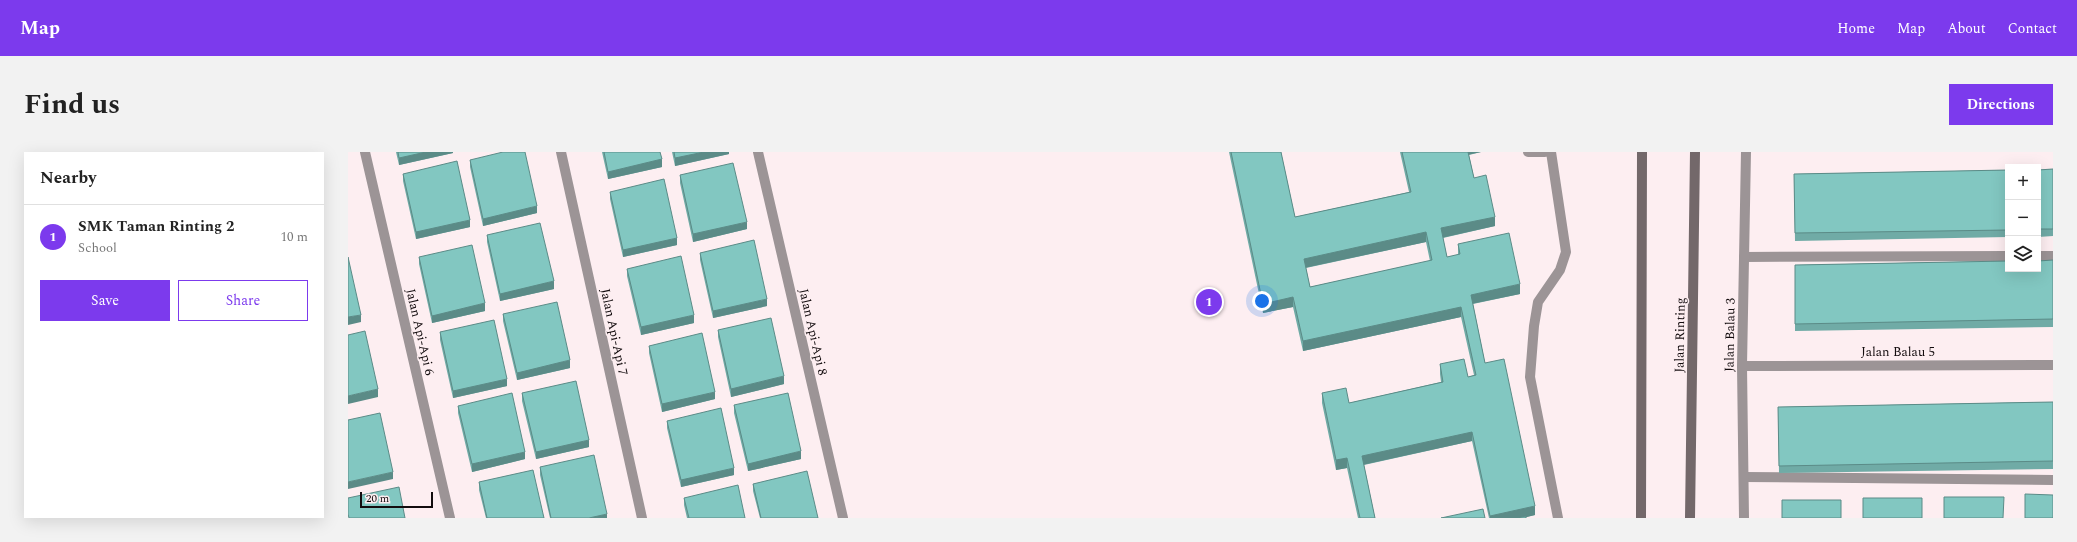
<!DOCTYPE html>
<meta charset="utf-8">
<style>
:root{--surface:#fff;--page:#f2f2f2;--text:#222;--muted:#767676;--line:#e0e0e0;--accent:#7c3aed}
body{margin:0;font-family:Spectral,serif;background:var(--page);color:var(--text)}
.controls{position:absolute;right:12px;top:12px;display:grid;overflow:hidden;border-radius:0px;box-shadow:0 4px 16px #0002}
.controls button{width:36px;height:36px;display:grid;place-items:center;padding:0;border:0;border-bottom:1px solid var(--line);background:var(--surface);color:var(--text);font:20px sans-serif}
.scale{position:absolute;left:12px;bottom:10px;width:73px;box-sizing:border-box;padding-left:4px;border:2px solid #130c0e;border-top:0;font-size:11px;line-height:14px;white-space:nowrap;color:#130c0e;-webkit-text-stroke:3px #fdeef1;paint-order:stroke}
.you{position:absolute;left:914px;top:149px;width:14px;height:14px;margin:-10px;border:3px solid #fff;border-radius:50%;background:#1a73e8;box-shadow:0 0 0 6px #1a73e833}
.badge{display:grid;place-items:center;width:26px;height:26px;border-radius:50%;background:var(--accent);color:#fff;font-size:13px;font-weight:700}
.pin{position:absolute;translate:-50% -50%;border:2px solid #fff;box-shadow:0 1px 4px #0006}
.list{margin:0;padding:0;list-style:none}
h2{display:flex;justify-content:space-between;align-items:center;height:52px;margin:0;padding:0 16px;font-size:17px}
h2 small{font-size:13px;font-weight:400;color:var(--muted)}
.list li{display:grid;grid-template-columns:26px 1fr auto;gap:12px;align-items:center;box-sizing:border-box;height:64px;padding:0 16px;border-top:1px solid var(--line)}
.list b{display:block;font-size:15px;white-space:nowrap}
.list p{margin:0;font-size:13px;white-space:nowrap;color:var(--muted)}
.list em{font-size:13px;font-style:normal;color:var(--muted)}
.actions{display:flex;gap:8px;padding:12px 16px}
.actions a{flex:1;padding:9px 0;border:1px solid var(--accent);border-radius:0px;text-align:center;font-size:14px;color:var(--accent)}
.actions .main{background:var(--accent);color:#fff}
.icon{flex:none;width:22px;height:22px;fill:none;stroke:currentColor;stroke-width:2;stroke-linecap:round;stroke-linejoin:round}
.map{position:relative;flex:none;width:1705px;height:366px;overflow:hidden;border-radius:0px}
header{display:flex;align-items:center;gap:24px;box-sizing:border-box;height:56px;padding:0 20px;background:var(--accent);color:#fff}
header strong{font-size:19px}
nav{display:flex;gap:22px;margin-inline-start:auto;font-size:14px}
.intro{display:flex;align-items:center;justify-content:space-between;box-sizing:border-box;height:96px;padding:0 24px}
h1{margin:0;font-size:28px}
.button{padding:10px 18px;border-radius:0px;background:var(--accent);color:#fff;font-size:14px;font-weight:700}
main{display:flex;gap:24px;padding:0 24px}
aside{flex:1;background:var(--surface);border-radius:0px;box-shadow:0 4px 16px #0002}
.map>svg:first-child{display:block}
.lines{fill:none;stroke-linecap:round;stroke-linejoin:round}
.service{stroke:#9c9496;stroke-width:10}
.minor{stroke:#9c9496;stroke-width:10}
.secondary{stroke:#73686a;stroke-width:10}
.wall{fill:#70aba6;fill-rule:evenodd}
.shaded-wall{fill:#5b8b87}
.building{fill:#82c7c1;stroke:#5b8b87;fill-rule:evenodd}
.labels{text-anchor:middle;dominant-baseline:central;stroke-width:3;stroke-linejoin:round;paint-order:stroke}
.street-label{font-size:13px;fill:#130c0e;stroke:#fdeef1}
</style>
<header>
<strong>Map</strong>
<nav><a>Home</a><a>Map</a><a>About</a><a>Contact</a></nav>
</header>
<div class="intro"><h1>Find us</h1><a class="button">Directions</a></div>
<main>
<aside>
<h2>Nearby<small></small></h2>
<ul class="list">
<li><span class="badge">1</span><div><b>SMK Taman Rinting 2</b><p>School</p></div><em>10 m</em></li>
</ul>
<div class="actions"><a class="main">Save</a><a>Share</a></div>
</aside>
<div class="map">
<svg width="1705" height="366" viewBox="0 0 1705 366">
<rect width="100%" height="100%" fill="#fdeef1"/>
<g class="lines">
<path class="service" d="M1180 0H1197
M1203 0 1218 100 1212 118 1190 150 1186 174 1182 225 1210 366
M1690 104H1705
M1396 105 1660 104
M1396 325 1705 328"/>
<path class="minor" d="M17 0 102 366
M213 0 294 366
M410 0 495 366
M1394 214 1705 213
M1396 366 1394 214 1398 0"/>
<path class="secondary" d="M1293 366 1294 0
M1342 366 1347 0"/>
</g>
<path class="wall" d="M48 0H105V1L51 13Z
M254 0H312L314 15 260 27Z
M324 0H381V2L327 14Z
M881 0H933L947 65 1061 40 1052 0H1133L1121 3 1126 26 1147 74 1095 86 1099 105 1110 103V92L1172 142 1125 152 1137 211 1187 363 1178 365V366H1141L1124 289 1016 313 1027 366H1010L999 316 988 318 974 251V241L1001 251 1093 230 1092 222V212L1120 225 1126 223 1113 165 955 199 945 155 915 161ZM1078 90 1082 109 962 135 958 116Z
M122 8 189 61 135 74 122 15Z
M1705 17V84L1690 85V18Z
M1660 18V85L1447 89 1446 22Z
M55 22 122 75 68 87 55 29Z
M332 23 399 77 345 90 332 31Z
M262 40 329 93 275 105 262 47Z
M139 83 206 137 152 149 139 90Z
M352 101 419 154 365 166 352 108Z
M71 105 137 159 84 171 71 112Z
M1705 108V175L1447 179V113Z
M279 117 346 171 293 183 279 124Z
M155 162 222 216 169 228 155 169Z
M370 178 436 232 383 245 370 185Z
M92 180 159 234 105 246 92 188Z
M301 194 367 247 314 260 301 201Z
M174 241 241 295 188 307 174 249Z
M1705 250V317L1431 321 1430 255Z
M386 253 453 307 400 319 386 261Z
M110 254 177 307 124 320 110 261Z
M319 269 386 323 333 335 319 276Z
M192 315 259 366H202L192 323Z
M131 330 196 366H138L131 338Z
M405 332 470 366H412L405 339Z
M336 346 397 366H339L336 353Z"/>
<path class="shaded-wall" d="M78 0H105V1L51 13V6Z
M356 0H381V2L327 14V6Z
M1119 0H1133L1119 3Z
M314 7V15L260 27V20Z
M189 54V61L135 74V67Z
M1147 65V74L1093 86V76Z
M122 68V75L68 87V80Z
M399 70V77L345 90V82Z
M1078 80V90L956 116V107Z
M329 86V93L275 105V98Z
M206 129V137L152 149V142Z
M1172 132V142L1123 152V143Z
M945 145V155L915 161V152Z
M419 147V154L365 166V159Z
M137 151V159L84 171V164Z
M1113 155V165L955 199V189Z
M13 163V170L0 173V165Z
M346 163V171L293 183V175Z
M222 208V216L169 228V221Z
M436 224V232L383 245V237Z
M159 227V234L105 246V239Z
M30 237V245L0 252V244Z
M367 240V247L314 260V252Z
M1124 280V289L1014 313V304Z
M241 288V295L188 307V300Z
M453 299V307L400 319V312Z
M177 300V307L124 320V312Z
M999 306V316L988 318V308Z
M386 316V323L333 335V328Z
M45 320V327L0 337V330Z
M1187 354V363L1175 366H1142V364Z
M259 362V366H241Z"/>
<path class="building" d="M50 0H78L51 6Z
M155 0H177L189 54 135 67 122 8Z
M256 0H312L314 7 260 20Z
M326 0H356L327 6Z
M883 0H933L947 65 1063 40 1054 0H1120L1126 26 1138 23 1147 65 1093 76 1099 105 1112 102 1110 92 1161 81 1172 132 1123 143 1137 211 1156 207 1187 354 1142 364 1124 280 1014 304 1027 366H1012L999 306 988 308 974 241 998 236 1001 251 1095 230 1092 212 1116 207 1120 225 1128 223 1113 155 955 189 945 145 915 152ZM1078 80 1084 108 962 135 956 107Z
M109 9 122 68 68 80 55 22Z
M385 11 399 70 345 82 332 23Z
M1705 17V77H1690V18Z
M1660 18V78L1447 81 1446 22Z
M316 27 329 86 275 98 262 40Z
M192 71 206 129 152 142 139 83Z
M406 88 419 147 365 159 352 101Z
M124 93 137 151 84 164 71 105Z
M333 104 346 163 293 175 279 117Z
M0 105 13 163 0 165Z
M1705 108V167L1447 172V113L1660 109V117H1690V109Z
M209 150 222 208 169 221 155 162Z
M423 166 436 224 383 237 370 178Z
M146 168 159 227 105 239 92 180Z
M17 179 30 237 0 244V183Z
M354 181 367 240 314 252 301 194Z
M228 229 241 288 188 300 174 241Z
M164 241 177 300 124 312 110 254Z
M440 241 453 299 400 312 386 253Z
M1705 250V309L1431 314 1430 255Z
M373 256 386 316 333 328 319 269Z
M32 261 45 320 0 330V268Z
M246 303 259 362 241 366H203L192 315Z
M185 318 196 366H139L131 330Z
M459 319 470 366H413L405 332Z
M390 333 397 366H341L336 346Z
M51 335 57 366H1L0 362V346Z
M1677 342 1705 343V366H1677Z
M1596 345H1656L1655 366H1596Z
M1515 346H1574V366H1515Z
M1434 348H1493V366H1434Z
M1135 357 1137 366H1093Z
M1178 364V366H1169Z"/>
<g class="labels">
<g class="street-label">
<text transform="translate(72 180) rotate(77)">Jalan Api-Api 6</text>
<text transform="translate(266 180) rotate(78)">Jalan Api-Api 7</text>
<text transform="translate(465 180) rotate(77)">Jalan Api-Api 8</text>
<text transform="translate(1332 183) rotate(-89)">Jalan Rinting</text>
<text transform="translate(1382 183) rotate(-89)">Jalan Balau 3</text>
<text x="1550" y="200">Jalan Balau 5</text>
</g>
</g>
</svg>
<div class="controls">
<button>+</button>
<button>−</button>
<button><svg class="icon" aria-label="layers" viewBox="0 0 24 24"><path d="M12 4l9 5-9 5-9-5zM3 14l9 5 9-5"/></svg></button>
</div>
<div class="scale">20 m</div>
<div class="you"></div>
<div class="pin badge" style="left:861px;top:150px">1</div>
</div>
</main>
